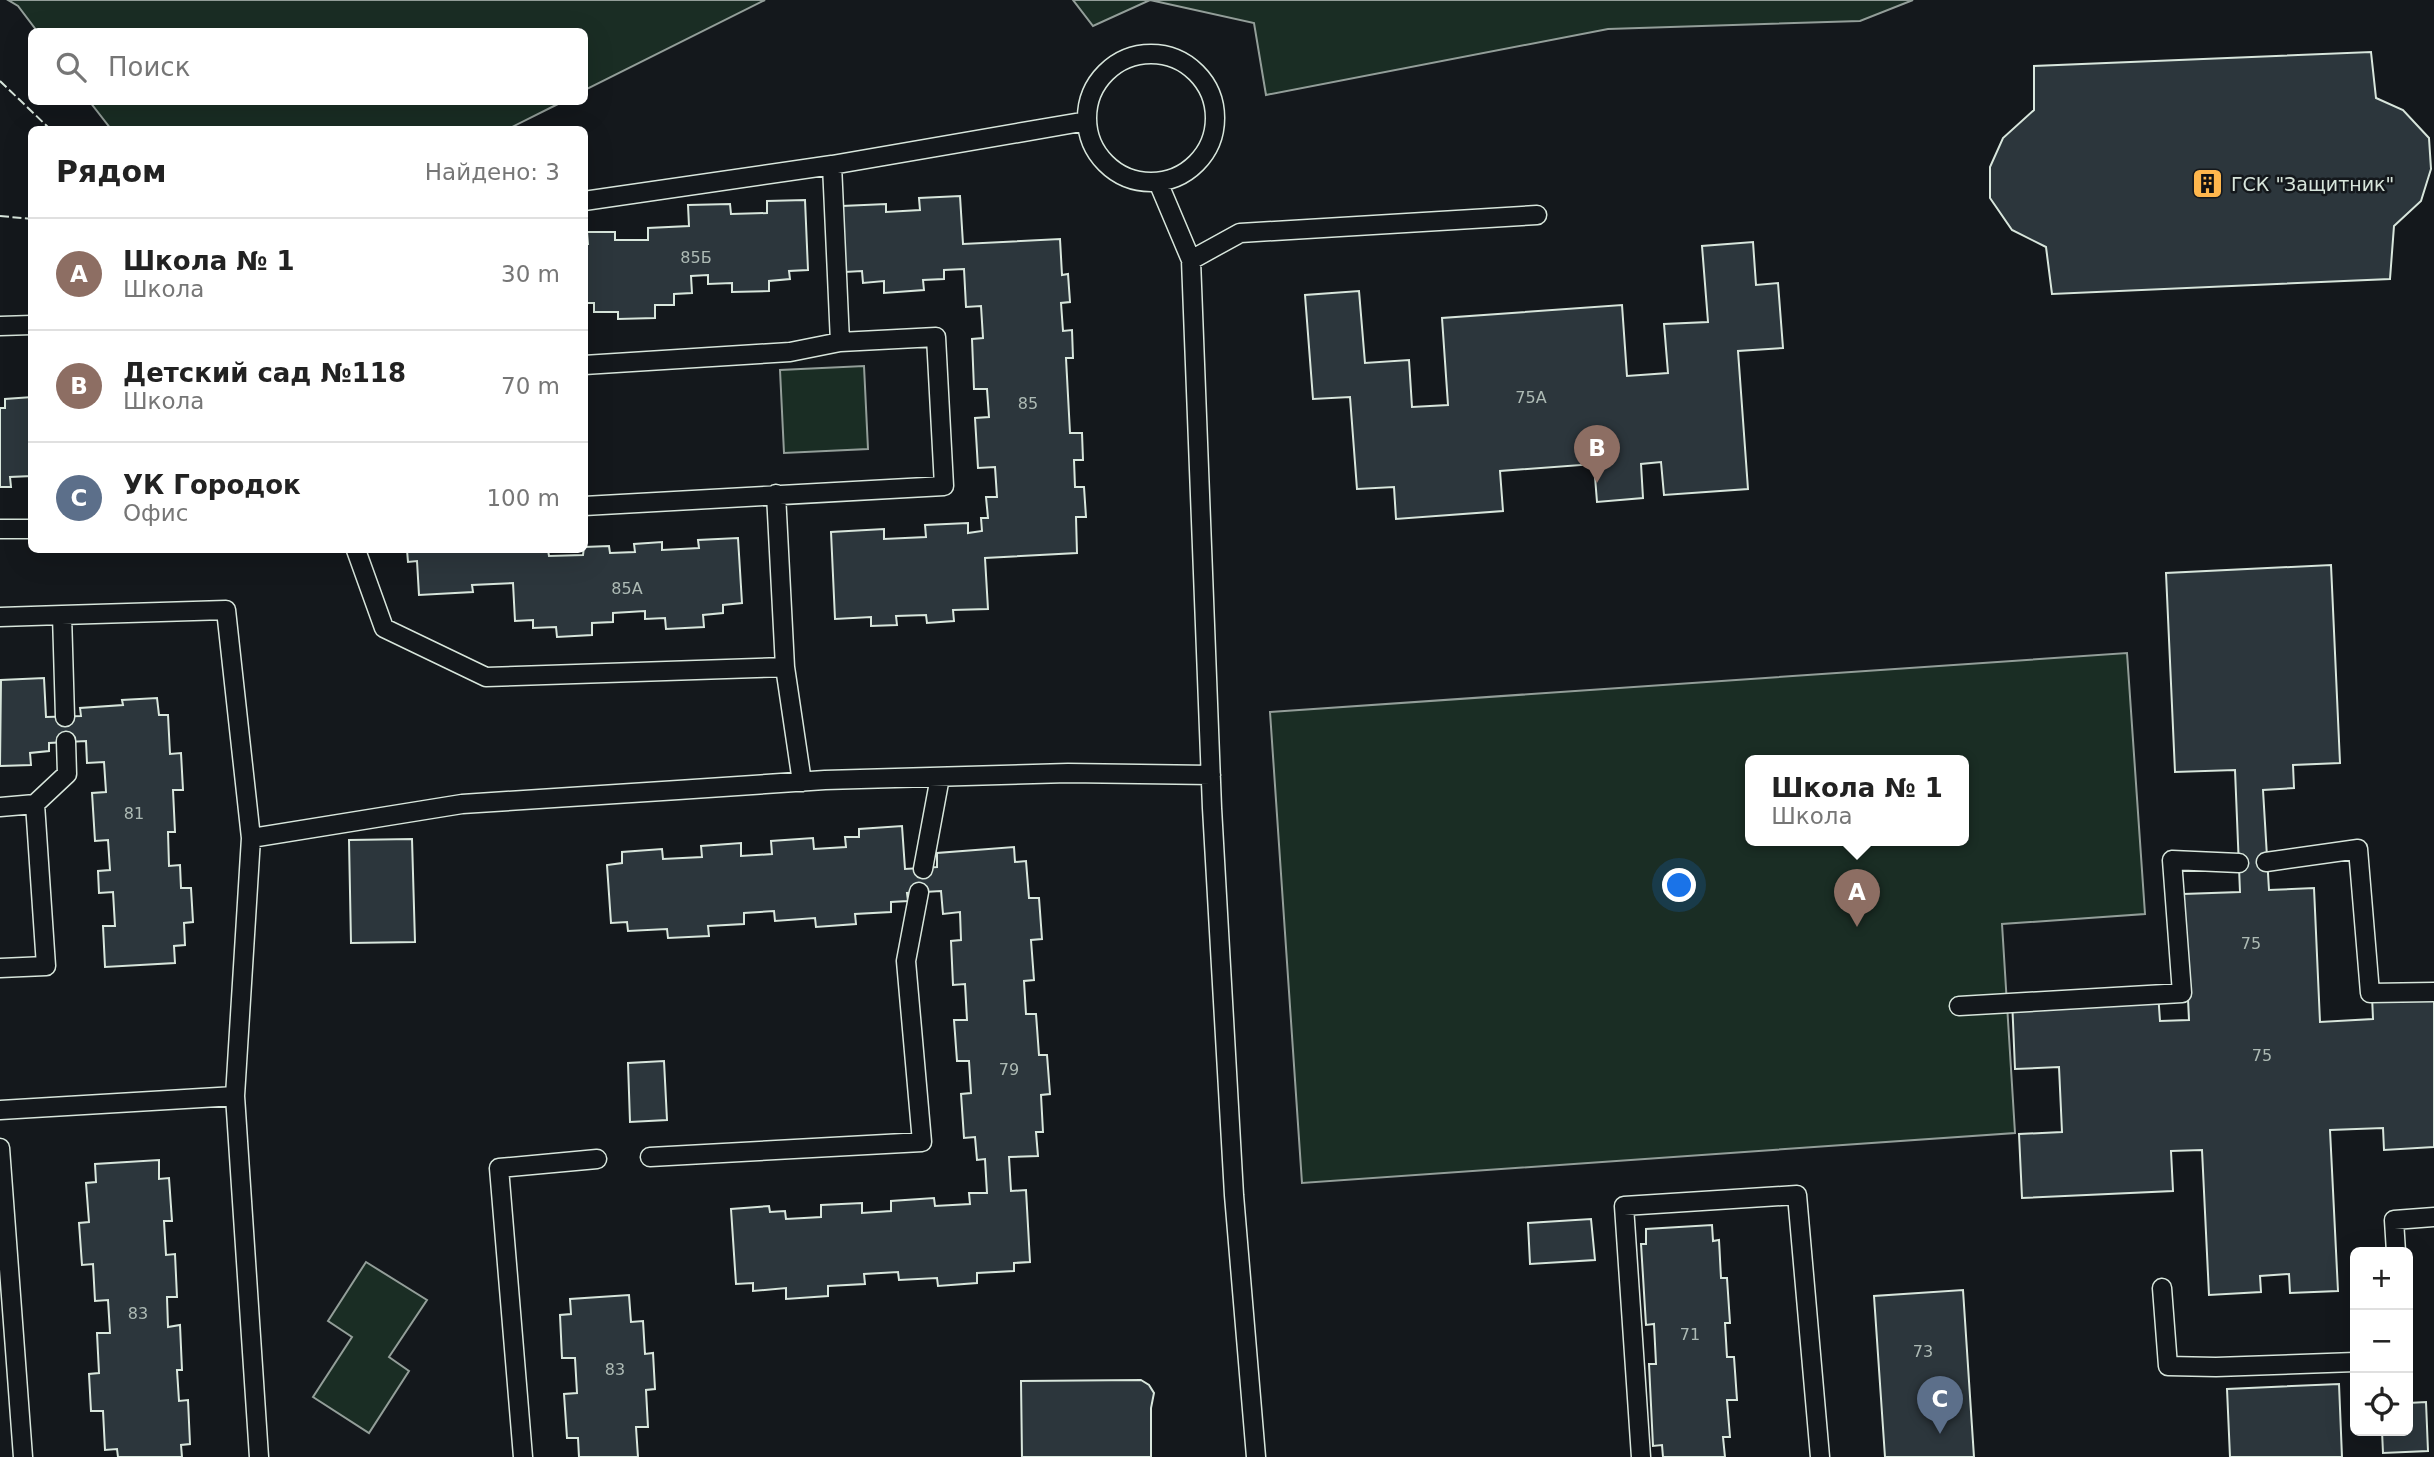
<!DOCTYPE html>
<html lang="ru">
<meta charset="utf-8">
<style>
:root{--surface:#fff;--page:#f6f6f6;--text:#222;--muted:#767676;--line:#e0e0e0;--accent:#ea580c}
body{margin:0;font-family:"DejaVu Sans",sans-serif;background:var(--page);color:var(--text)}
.controls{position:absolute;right:21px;bottom:21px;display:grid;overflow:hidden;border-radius:10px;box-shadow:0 7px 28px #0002}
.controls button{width:63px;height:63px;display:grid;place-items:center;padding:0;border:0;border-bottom:2px solid var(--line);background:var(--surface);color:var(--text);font:35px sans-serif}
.you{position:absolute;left:1680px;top:886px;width:24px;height:24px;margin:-18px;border:5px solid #fff;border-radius:50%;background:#1a73e8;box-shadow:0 0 0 10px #1a73e833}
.badge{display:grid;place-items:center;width:46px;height:46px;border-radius:50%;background:var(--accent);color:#fff;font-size:23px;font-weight:700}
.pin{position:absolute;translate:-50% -58px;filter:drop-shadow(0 2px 4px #0008)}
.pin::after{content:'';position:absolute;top:37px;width:24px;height:21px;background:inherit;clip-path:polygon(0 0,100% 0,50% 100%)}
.popup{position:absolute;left:1745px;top:755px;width:224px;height:91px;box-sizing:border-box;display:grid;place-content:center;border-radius:10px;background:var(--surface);filter:drop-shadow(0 2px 5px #0005);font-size:23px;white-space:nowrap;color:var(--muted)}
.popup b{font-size:26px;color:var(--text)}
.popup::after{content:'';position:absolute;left:50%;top:100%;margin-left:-14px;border:14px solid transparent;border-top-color:var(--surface)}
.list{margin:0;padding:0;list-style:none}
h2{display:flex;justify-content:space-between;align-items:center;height:91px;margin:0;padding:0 28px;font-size:30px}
h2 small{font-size:23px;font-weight:400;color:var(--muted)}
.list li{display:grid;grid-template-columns:46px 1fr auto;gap:21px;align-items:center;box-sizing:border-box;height:112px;padding:0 28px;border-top:2px solid var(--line)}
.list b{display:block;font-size:26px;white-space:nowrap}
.list p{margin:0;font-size:23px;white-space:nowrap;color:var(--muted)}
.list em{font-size:23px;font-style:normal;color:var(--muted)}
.icon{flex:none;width:38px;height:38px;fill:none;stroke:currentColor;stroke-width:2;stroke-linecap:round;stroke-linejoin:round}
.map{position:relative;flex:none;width:2434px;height:1457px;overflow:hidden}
.search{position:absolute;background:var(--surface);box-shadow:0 7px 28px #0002;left:28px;top:28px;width:560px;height:77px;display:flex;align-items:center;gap:18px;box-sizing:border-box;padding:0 24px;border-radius:10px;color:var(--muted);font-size:26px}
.panel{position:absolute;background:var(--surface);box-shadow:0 7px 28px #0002;left:28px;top:126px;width:560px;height:427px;border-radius:10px}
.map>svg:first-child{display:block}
.green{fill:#1a2d24;stroke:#939e99;stroke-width:2;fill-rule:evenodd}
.building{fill:#2c363c;stroke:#d8e6dc;stroke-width:2}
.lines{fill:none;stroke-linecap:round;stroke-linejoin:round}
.service-casing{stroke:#d8e6dc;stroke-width:21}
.service{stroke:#14181c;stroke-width:18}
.fence{stroke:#d8e6dc;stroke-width:2;stroke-dasharray:9 3.5;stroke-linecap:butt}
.labels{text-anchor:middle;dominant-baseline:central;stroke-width:5;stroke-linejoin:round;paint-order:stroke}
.number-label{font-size:16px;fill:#adbab4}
.poi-label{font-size:19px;fill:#d8e6dc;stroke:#14181c;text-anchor:start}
</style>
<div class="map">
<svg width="2434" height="1457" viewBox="0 0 2434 1457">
<rect width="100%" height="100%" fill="#14181c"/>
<path class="green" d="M8 0H765L585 90 584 32 37 31 18 6Z
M1073 0H1913L1860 21 1608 29 1266 95 1254 23 1150 0 1093 26Z
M90 102H562L506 130 111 129Z
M864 366 868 449 784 453 780 370Z
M2127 653 2145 914 2002 924 2015 1133 1302 1183 1270 712ZM1750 761H1964V841H1750Z
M366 1262 427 1300 389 1357 409 1371 369 1433 313 1397 352 1337 328 1321Z"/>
<path class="building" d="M2371 52 2376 98 2403 110 2429 138 2431 169 2421 201 2394 226 2390 279 2052 294 2046 247 2012 230 1990 198V167L2003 138 2034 110V66Z
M960 196 963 244 1060 239 1062 275 1068 274 1070 302 1061 303 1063 331 1072 330 1073 358H1066L1070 433H1082L1083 460H1074L1075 487H1084L1086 517H1076L1077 553 985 558 988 609 953 610 954 621 927 623 926 615 896 616 897 625 871 626V617L835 619 831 532 884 529V539L926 537 925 525 968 523V533L982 531 981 518H988L986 497H997L995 467 978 468 975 418 989 417 987 389H974L972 339 983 338 981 306 966 307 964 269 944 270V279L923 280 924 290 884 293V281L863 283 862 271 845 272 842 206 886 204V212L920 210 919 198Z
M805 200 808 270 789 271 790 279 769 281V291L732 292V283L708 284V275L691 276 692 293 674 294V305H655V318L618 319V312H594V303H584V244H588L587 232H615V240H648V228L689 226 688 205 730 204 731 214 767 213V201Z
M1753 242 1756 285 1778 283 1783 348 1738 351 1748 489 1664 495 1661 462 1641 464 1643 498 1597 502 1594 464 1500 471 1503 511 1396 519 1394 487 1357 489 1350 397 1313 399 1305 295 1359 291 1365 363 1409 360 1412 407 1448 405 1442 318 1622 305 1627 376 1668 373 1664 324 1708 322 1702 246Z
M32 397V476L10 477 11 487H0V408H5V399Z
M738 538 742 603 723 605V613L703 615 704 627 666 629 665 618 645 619V611L613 613V622L592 623V635L557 637 556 627 533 628V620L515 621 513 583 472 585 473 592 419 595 417 561 408 562 407 550H505V552L548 550 549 556 583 555 584 547 609 546 610 553 635 552 634 544 662 542V550L699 548 698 540Z
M2331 565 2340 763 2293 765 2294 788 2263 790 2269 890 2314 888 2320 1022 2373 1019 2372 996 2434 993V1147L2384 1150 2383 1128 2330 1130 2338 1291 2290 1293 2289 1274 2260 1276 2261 1292 2209 1295 2202 1150 2171 1151 2173 1191 2022 1198 2019 1134 2062 1132 2059 1067 2015 1069 2012 999 2158 992 2160 1021 2189 1020 2183 894 2240 892 2235 770 2175 772 2166 573Z
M44 678 46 717 81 716 80 708 123 705 122 700 157 698 159 715H168L170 754 181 753 183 790H173L175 832H168L169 866 180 865 181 888H191L193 922 184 923 185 945 174 946 175 963 105 967 103 926H115L113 892 99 893 98 871 110 870 108 840 95 841 92 793 106 792 104 762 87 763 86 741 49 743V751L30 753 31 765 0 766 1 680Z
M902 826 905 869 937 867V853L1014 847 1015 862 1026 861 1029 898H1039L1042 939 1031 940 1034 980 1024 981 1026 1014H1036L1039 1055H1047L1050 1094 1041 1095 1043 1132H1036L1038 1156 1009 1157 1011 1191 1026 1190 1030 1262 1014 1263V1271L977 1273V1283L938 1286 937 1278 899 1280 898 1272 864 1274 865 1284 828 1286V1296L786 1299V1288L753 1291V1283L736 1284 731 1209 769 1206 770 1212 785 1211 786 1219 804 1218 821 1217V1205L862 1203V1213L891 1211V1201L934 1198 935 1206 970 1204 969 1193H987L985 1159 977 1160 975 1137 964 1138 961 1094 971 1093 969 1061H957L954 1020H967L965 984 953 985 951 941 961 940 960 912 943 914 941 891 907 893 908 901 891 902V912L855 914 856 924 816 927 815 918 775 921 774 911 744 913V924L708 926 709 936 668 938 667 929 628 931 627 922 611 923 607 865 622 863V852L662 849 663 859 702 857 701 846 741 843V856L772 854 771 841 813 838 814 849 846 847 845 837H859V829Z
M412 839 415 942 351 943 349 840Z
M664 1061 667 1120 630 1122 628 1063Z
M159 1160V1179L169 1178 172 1221H164L166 1255 175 1254 177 1297H167L168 1327 180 1325 182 1370H177L179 1401 188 1400 190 1444 181 1445 182 1457H118L117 1449 105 1450 103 1411H91L89 1374 99 1373 97 1333H110L108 1300 95 1301 93 1264 82 1265 79 1223 89 1222 86 1183 96 1182 95 1164Z
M1591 1219 1595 1260 1530 1264 1528 1223Z
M1712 1225 1713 1241 1719 1240 1721 1278H1727L1730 1323H1725L1727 1357H1734L1737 1400H1727L1730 1437H1723L1725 1457H1663L1662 1445 1653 1446 1649 1364H1656L1654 1324 1646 1325 1641 1244H1646V1229Z
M1963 1290 1974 1457H1885L1874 1296Z
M629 1295 631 1322 643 1321 645 1354 653 1353 655 1389 646 1390 648 1427H636L638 1457H579L578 1438H567L564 1394 577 1393 575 1358H562L560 1315 571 1314 570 1299Z
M1141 1380 1149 1385 1154 1393 1151 1408V1457H1022L1021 1381Z
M2339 1384 2342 1457H2230L2227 1389Z
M2426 1402 2428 1451 2383 1453 2382 1431H2408V1403Z"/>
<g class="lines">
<defs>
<path id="service" d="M1087 118a64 64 0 1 1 128 0a64 64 0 1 1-128 0Z
M1158 182 1191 260 1212 808 1234 1195 1256 1457
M584 201 832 165
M1191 260 1240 233 1537 215
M0 326 32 325
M584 365 790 352 840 342 832 165 1087 121
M776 494 785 667 802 782
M584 506 944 486 936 337 840 342
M0 529H32
M356 550 384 628 486 677 785 667
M0 617 62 615
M65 717 62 615 226 610 251 838
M35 804 67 774 66 741
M0 807 35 804 46 966 0 968
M2266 862 2358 849 2370 993 2434 992
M923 869 940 777
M1959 1006 2182 993 2172 860 2239 863
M0 1110 235 1096
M0 1148 23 1457
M650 1157 922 1142 906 961 919 892
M2396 1252 2394 1220 2434 1217
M2162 1288 2168 1366 2216 1367 2355 1362
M259 1457 235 1096 251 838 462 804 678 790 825 780 1068 773 1211 775
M523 1457 499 1168 597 1159
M1641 1457 1624 1206 1797 1195 1820 1457"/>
</defs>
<use href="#service" class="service-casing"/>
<use href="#service" class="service"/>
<path class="fence" d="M0 81 51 130
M0 216 32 219"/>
</g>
<defs>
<symbol id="building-square" viewBox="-11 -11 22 22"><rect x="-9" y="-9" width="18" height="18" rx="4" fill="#ffb74d" stroke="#14181c"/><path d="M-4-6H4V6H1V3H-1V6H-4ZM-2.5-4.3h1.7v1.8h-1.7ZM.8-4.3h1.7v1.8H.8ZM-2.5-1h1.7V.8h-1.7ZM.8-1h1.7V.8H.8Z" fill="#111"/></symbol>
</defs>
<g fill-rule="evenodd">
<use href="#building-square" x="2190" y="166" width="35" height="35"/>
</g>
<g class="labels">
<g class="number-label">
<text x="696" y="257">85Б</text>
<text x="1531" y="397">75А</text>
<text x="1028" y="403">85</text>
<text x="627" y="588">85А</text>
<text x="134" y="813">81</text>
<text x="2251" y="943">75</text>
<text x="2262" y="1055">75</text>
<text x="1009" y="1069">79</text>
<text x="138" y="1313">83</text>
<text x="1690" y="1334">71</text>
<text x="1923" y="1351">73</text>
<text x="615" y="1369">83</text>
</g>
<g class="poi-label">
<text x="2231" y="184">ГСК "Защитник"</text>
</g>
</g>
</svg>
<div class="controls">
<button>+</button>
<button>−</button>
<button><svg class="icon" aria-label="locate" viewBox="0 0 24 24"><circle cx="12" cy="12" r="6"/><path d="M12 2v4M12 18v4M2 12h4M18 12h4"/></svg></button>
</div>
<div class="you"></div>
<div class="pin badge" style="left:1857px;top:927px;background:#8d6e63">A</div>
<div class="popup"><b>Школа № 1</b>Школа</div>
<div class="pin badge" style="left:1597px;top:483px;background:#8d6e63">B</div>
<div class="pin badge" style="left:1940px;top:1434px;background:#5c6f8a">C</div>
<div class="search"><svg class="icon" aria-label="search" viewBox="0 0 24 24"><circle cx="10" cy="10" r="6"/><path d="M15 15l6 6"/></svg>Поиск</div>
<section class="panel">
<h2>Рядом<small>Найдено: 3</small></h2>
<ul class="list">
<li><span class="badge" style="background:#8d6e63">A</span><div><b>Школа № 1</b><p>Школа</p></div><em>30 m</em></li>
<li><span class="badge" style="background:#8d6e63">B</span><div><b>Детский сад №118</b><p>Школа</p></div><em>70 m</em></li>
<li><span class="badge" style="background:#5c6f8a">C</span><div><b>УК Городок</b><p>Офис</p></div><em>100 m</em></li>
</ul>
</section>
</div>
